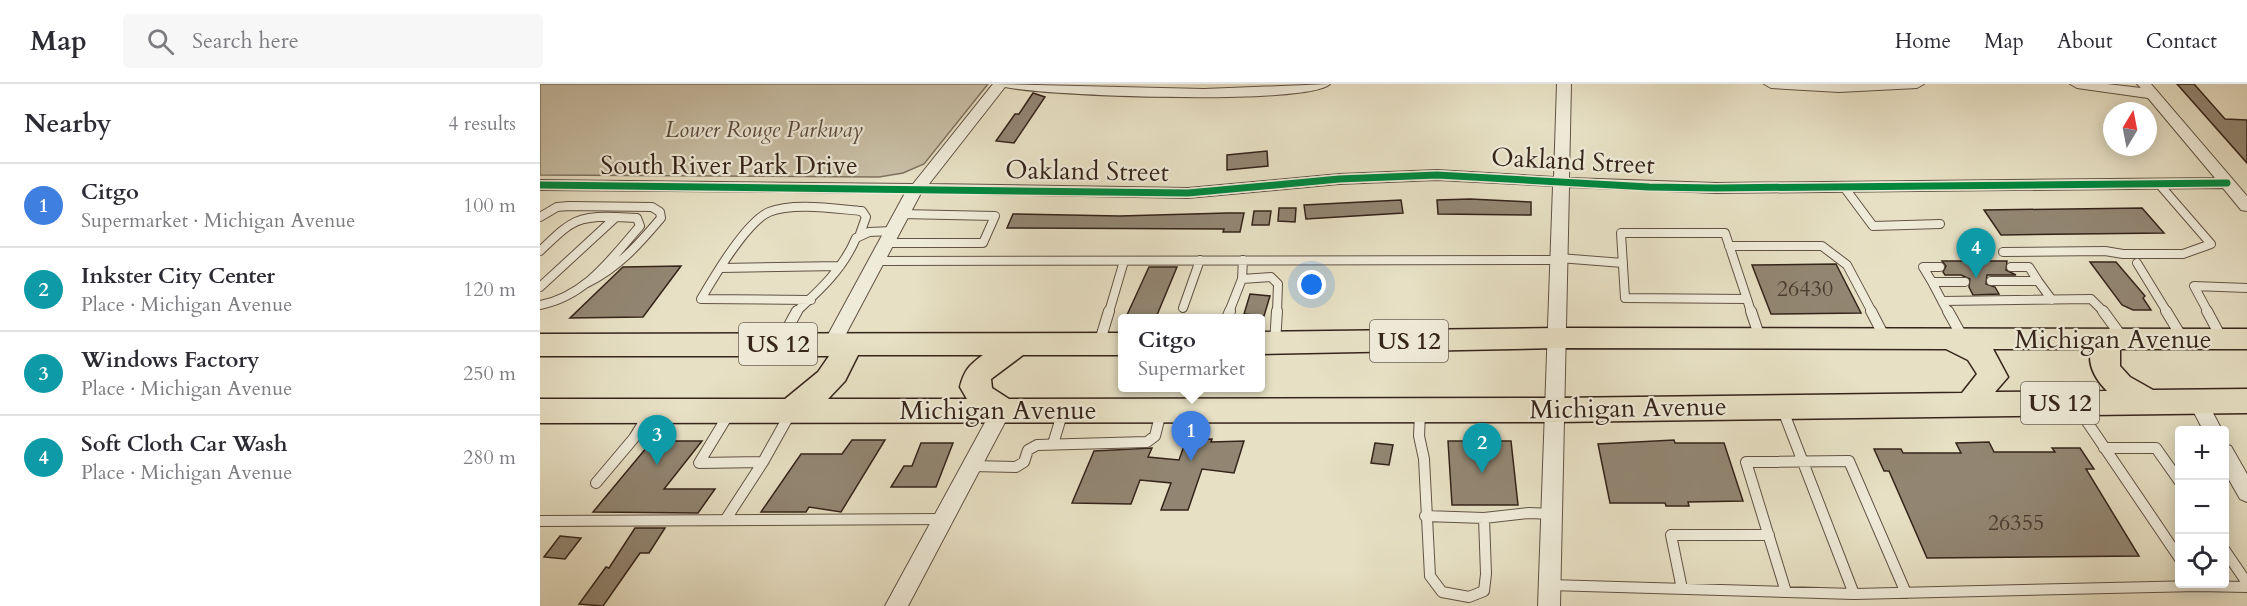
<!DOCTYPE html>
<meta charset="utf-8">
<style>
:root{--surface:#fff;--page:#f7f7f7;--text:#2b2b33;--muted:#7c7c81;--line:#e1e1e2;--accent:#2563eb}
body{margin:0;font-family:Cardo,serif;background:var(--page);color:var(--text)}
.controls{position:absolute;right:18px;bottom:18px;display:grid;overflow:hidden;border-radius:6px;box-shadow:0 3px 15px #0003}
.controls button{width:54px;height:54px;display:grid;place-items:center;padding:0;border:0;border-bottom:2px solid var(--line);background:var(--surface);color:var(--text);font:30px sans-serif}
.compass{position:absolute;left:1563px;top:18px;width:54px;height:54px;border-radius:50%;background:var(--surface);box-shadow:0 3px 15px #0003;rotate:10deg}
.you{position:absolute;left:772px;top:201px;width:21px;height:21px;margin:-15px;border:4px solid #fff;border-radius:50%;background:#1a73e8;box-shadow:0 0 0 9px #1a73e833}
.badge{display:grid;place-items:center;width:39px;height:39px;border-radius:50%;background:var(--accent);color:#fff;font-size:20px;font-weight:700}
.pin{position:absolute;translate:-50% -50px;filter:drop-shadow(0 2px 3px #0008)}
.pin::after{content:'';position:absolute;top:32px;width:21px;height:18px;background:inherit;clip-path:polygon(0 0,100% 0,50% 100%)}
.popup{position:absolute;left:578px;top:230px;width:147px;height:78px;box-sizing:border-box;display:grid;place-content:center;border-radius:6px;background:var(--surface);filter:drop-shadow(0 2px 4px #0005);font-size:20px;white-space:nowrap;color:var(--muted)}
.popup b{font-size:22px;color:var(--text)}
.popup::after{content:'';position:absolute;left:50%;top:100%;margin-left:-12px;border:12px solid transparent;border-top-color:var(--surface)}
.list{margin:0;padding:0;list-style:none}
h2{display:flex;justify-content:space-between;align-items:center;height:78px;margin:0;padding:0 24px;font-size:26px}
h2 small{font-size:20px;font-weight:400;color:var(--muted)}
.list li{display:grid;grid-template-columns:39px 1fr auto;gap:18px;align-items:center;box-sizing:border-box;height:84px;padding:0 24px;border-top:2px solid var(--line)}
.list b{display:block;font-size:22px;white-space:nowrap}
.list p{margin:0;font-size:20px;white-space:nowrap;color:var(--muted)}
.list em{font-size:20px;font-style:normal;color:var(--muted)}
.icon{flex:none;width:33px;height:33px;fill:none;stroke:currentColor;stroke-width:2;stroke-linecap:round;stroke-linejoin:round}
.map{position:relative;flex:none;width:1707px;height:522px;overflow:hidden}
header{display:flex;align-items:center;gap:36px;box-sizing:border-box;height:84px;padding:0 30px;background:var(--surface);border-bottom:2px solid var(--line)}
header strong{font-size:28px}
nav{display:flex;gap:33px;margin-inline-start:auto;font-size:21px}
.search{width:420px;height:54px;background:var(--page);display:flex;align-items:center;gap:15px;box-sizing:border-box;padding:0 21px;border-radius:6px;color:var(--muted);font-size:22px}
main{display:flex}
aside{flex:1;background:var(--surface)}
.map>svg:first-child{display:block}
.green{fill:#c9c0a7;stroke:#7f7260;stroke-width:1.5}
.building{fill:#928672;stroke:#35241a;stroke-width:1.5}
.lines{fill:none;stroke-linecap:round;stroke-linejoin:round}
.lane-far1-casing{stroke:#625344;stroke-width:10}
.lane-casing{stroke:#625344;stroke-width:12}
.street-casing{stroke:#625344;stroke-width:2}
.primary-casing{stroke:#35241a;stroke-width:3}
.lane-far1{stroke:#efebd9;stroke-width:8}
.lane{stroke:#efebd9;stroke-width:10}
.street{fill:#efebd9;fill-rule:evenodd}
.primary{fill:#e7e0c4;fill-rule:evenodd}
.cycleway-casing{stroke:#efebd9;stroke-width:10}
.cycleway{stroke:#00873e;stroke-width:7}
.labels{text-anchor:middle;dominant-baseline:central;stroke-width:4.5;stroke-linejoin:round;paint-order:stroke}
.far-park-label{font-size:22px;font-style:italic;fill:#5a4b3d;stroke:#efebd9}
.number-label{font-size:22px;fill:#4c3c30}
.shield{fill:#efebd9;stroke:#6d6053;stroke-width:1.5}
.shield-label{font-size:24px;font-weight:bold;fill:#35241a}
.street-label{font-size:26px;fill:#35241a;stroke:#efebd9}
</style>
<header>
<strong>Map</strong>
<div class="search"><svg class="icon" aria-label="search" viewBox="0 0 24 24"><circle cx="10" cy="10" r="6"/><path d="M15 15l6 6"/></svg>Search here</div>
<nav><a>Home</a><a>Map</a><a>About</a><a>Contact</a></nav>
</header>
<main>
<aside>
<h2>Nearby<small>4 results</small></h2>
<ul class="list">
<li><span class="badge" style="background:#3f7fe0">1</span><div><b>Citgo</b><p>Supermarket · Michigan Avenue</p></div><em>100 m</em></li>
<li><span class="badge" style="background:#0f9aa8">2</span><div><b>Inkster City Center</b><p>Place · Michigan Avenue</p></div><em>120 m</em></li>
<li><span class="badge" style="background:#0f9aa8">3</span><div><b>Windows Factory</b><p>Place · Michigan Avenue</p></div><em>250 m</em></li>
<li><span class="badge" style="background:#0f9aa8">4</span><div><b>Soft Cloth Car Wash</b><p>Place · Michigan Avenue</p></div><em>280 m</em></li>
</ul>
</aside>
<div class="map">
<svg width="1707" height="522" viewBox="0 0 1707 522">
<rect width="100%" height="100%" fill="#e7e0c4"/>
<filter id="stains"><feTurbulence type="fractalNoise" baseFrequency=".00333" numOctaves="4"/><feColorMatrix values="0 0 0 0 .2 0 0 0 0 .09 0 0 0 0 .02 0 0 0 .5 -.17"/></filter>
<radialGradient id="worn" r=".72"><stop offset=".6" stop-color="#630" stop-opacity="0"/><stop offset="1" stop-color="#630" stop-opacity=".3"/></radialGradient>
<path class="green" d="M0 0H448L384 80 363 89 339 93 0 91Z"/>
<path class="building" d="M1637 0H1654L1685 35 1707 36V79Z
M493 9 505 13 474 59 456 57 475 30H479Z
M727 67 728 82 687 86V71Z
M930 115 991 118V131L898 130 897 116Z
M861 116 863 129 766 135 764 121Z
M739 124H756L755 138 738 137Z
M1602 124 1624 149 1461 151 1444 126Z
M714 127H731L729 141H712Z
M687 129H704L700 148H683L684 145 467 144 473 130 580 132Z
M1402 177H1467L1466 186 1476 191H1447L1446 200 1455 203 1459 210 1433 211 1429 203 1430 195 1421 191H1405L1403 188 1406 182Z
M1550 178H1576L1605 212 1603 214 1611 226H1593L1582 221Z
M1296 180 1321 229 1231 230 1212 181Z
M141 182 103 233 30 234 83 183Z
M609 183H637L617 231H587Z
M710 210 730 212 724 232 704 230Z
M672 355 671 358 704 357 694 389 662 385 648 426H621L631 399 600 396 591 420 532 419 554 367 612 364 608 373 639 376 646 356Z
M312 356H345L301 428 269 423 266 428H221L261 370H302Z
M1134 356 1135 359H1184L1203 417 1148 418 1149 422H1126L1125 419H1070L1058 360Z
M112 357H162L124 405H175L158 429 53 428Z
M908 357H971L978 421H912Z
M1449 358 1454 368H1515L1512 364H1540L1554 385H1546L1599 472 1387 474 1349 387H1344L1334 365H1361L1363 369H1421L1416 359Z
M381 359H413L396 403H351L364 382H372Z
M835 359 853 361 849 381 831 379Z
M95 444H125L109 469H100L63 522 39 520 66 483 69 484Z
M20 452 41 454 25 475 4 473Z"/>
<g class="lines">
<defs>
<path id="lane-far1" d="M1304 103 1333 142 1400 140
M0 133 17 123 29 122 112 123 120 128 121 134C99 160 78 184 47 199
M1081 149H1185L1207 215 1085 214Z
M346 159H443L455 132 361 130
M1189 162H1282L1307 181 1332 228
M0 167C29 140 34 131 76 133L0 203
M1463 168 1565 167 1583 170H1643L1671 160 1619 100
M1019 174 1083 179
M336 177 1019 176
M1597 179 1627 228
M1471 183H1489L1498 197
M181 184 300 182
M702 195 731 193 738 200 737 228
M1451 197H1498L1512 216
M1392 198 1383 183H1400
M1207 215 1211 228
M271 216 161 215C174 193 206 138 229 128 253 118 297 125 322 127L326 133 320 150
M1402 217 1392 198H1425
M0 221C46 212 71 175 100 142L97 134 76 133
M643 224 660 176
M256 228C280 206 303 185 316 154L329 148 352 147
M569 228 584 177
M689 228 702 195 703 176
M1408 228 1402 217 1551 215 1564 228
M1668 228 1654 202 1707 204"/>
<path id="lane" d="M1211 227 1220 254
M1331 227 1345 254
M1408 227 1423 254
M1563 227 1582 253
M1626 227 1643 255
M1667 227 1682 255
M687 234 690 227
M240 258 257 227
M735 259 737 227
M559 260 569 227
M1537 323 1640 475
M1242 324 1314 510 1658 502 1656 500
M880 328 879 352 884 375 890 492 902 508 929 513 944 507 946 490 944 434 989 429 1012 430
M513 360 523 327
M1564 364H1616L1640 398
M223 378 251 328
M432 382 476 383 484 378 488 366 497 361 607 358 615 352 621 328
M56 399 94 354 110 328
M885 432 944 434
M186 435 223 378 159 379 190 328
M0 437 403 435
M1684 465 1707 499
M1010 501 1314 510
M1658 502 1707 503
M1142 505 1131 451H1229
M1246 508 1206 378 1309 377 1366 509"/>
<path id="street" d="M453 0 664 5 790 0C768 22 504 12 465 3L389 100 648 104 799 90 897 86 1014 93 1017 0H1031L1029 94 1176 99 1675 94 1608 14 1537 4 1530 0H1567L1601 4 1597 0H1611L1707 112V127L1701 126 1683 104 1176 109 1029 103 1020 522H998L1013 102 897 96 799 100 648 114 381 109 298 265 292 267 286 265 283 260 365 109 0 106V96L373 100Z
M1224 0H1384L1377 4 1299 8 1231 4Z
M1657 310 1664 312 1682 346H1663L1648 317 1650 312Z
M462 317 469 320 472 325 368 522H345L455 320Z
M1684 360 1691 362 1707 390V418L1700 415 1684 387Z"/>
<path id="primary" d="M1017 244 1707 245V265H1580V282L1590 293 1613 306 1707 305V329L1016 338 0 339V315H245L278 288 289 272H0V250L582 249V271H483L451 295 452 304 469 315 1016 314 1422 309 1437 290 1428 276 1406 265 1017 264 720 270V248ZM1453 265H1551C1547 281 1556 296 1567 307L1455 308 1468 293ZM318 271H443C429 281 424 287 420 303L427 315H288L305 297Z"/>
</defs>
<use href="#lane-far1" class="lane-far1-casing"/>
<use href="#lane" class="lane-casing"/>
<use href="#street" class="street-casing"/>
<use href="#primary" class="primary-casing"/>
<use href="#lane-far1" class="lane-far1"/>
<use href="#lane" class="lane"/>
<use href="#street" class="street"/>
<use href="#primary" class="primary"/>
<defs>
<path id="cycleway" d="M0 101 648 109 799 95 897 91 1109 103 1176 104 1687 99"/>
</defs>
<use href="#cycleway" class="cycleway-casing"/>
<use href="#cycleway" class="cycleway"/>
</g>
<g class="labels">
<g class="far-park-label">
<text x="224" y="46">Lower Rouge Parkway</text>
</g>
<g class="number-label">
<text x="1265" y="205">26430</text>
<text x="1476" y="439">26355</text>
</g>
<g class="shield">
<rect x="830" y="236" width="78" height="42" rx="4.5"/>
<rect x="199" y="239" width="78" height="42" rx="4.5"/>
<rect x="1481" y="298" width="78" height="42" rx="4.5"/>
</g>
<g class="shield-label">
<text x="869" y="257">US 12</text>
<text x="238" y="260">US 12</text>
<text x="1520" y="319">US 12</text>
</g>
<g class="street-label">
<text transform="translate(1033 77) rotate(3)">Oakland Street</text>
<text x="189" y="81">South River Park Drive</text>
<text transform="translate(547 87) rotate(1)">Oakland Street</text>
<text x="1573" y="255">Michigan Avenue</text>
<text transform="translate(1088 324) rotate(-1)">Michigan Avenue</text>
<text x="458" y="326">Michigan Avenue</text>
</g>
</g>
<rect width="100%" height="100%" filter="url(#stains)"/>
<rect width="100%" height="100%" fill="url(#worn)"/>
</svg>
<div class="controls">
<button>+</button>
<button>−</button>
<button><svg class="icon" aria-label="locate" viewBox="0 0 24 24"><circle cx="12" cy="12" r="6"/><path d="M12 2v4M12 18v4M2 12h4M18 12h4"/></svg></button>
</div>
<svg class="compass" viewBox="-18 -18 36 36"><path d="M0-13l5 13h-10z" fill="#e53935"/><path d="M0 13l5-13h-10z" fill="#7c7c81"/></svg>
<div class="you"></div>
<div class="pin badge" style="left:651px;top:377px;background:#3f7fe0">1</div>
<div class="popup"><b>Citgo</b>Supermarket</div>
<div class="pin badge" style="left:942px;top:389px;background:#0f9aa8">2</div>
<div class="pin badge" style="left:117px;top:381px;background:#0f9aa8">3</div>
<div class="pin badge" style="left:1436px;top:194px;background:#0f9aa8">4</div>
</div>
</main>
